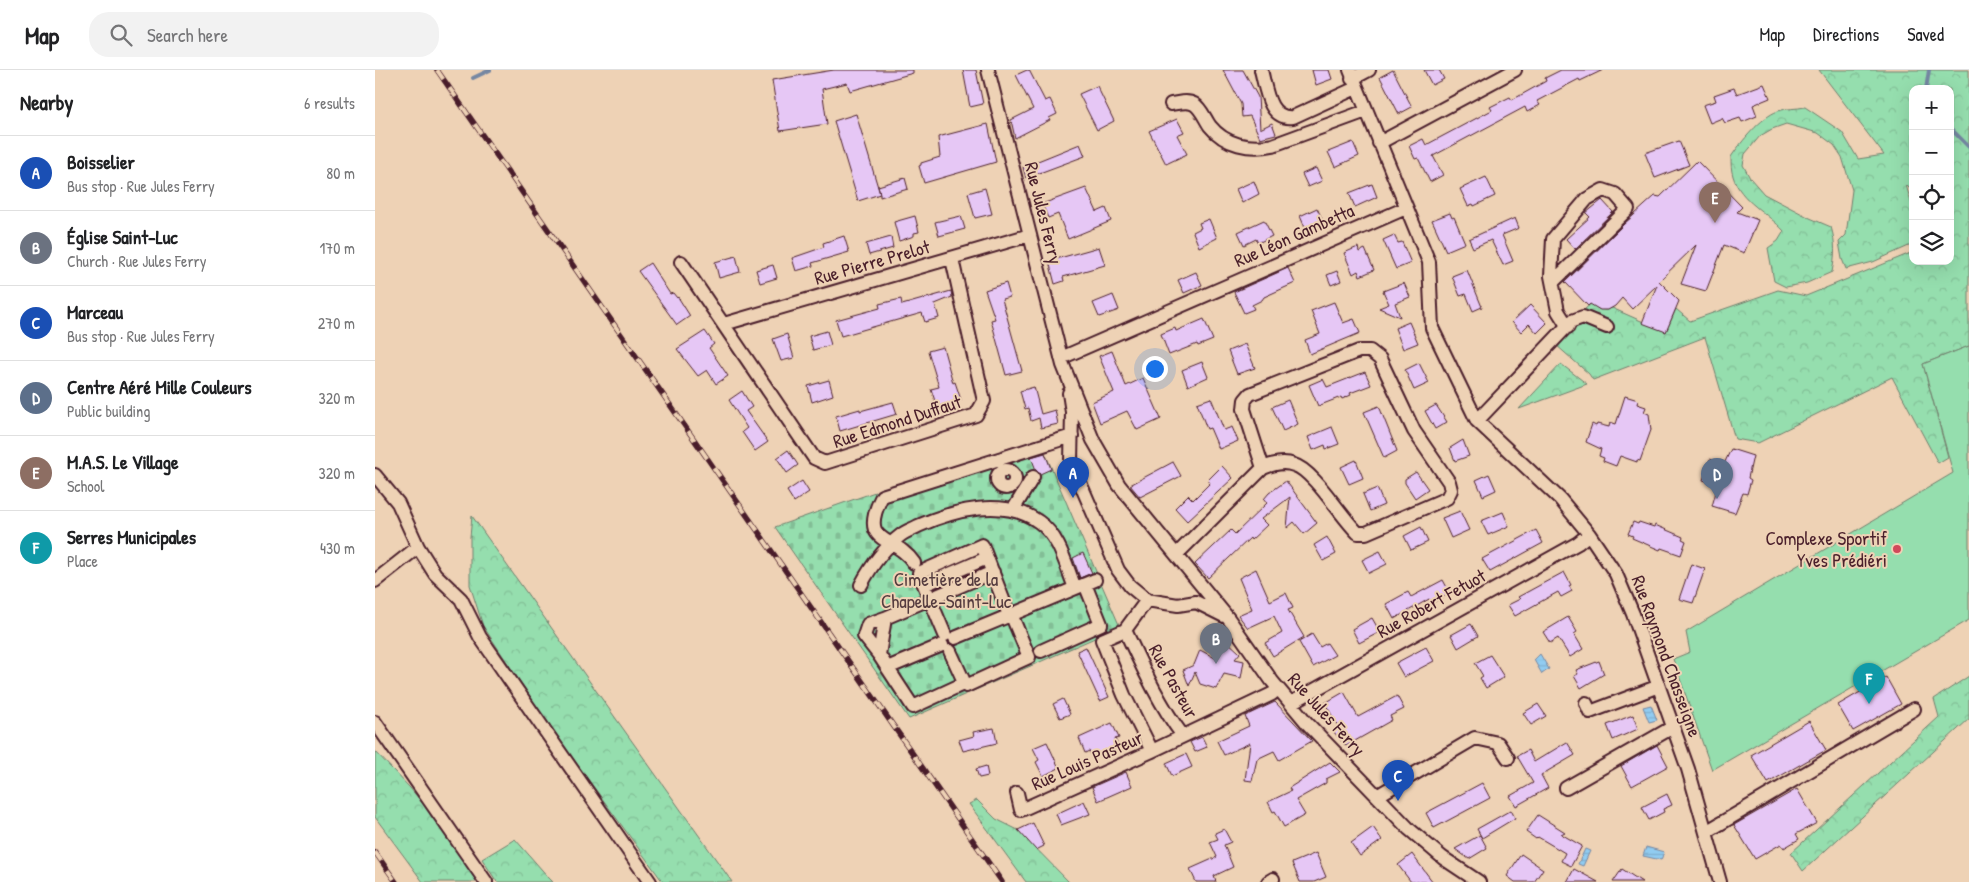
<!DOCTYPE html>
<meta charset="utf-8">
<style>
:root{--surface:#fff;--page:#f2f2f2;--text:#202124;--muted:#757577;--line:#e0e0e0;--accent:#d93025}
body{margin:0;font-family:"Patrick Hand",sans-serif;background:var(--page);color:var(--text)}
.controls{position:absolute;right:15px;top:15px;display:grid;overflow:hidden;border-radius:10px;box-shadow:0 5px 20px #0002}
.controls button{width:45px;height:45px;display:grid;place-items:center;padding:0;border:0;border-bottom:1px solid var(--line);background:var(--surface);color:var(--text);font:25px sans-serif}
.you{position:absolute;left:779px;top:298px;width:18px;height:18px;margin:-12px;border:4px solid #fff;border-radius:50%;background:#1a73e8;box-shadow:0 0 0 8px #1a73e833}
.badge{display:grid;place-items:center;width:32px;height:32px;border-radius:50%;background:var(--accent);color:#fff;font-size:16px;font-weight:700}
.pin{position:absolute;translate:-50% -41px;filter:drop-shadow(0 1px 2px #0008)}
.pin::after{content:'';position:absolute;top:26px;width:18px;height:15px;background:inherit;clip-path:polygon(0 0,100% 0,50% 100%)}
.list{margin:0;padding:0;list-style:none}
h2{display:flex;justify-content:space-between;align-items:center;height:65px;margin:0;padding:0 20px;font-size:21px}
h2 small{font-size:16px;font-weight:400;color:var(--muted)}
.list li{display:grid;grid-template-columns:32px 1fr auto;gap:15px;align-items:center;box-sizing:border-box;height:75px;padding:0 20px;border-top:1px solid var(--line)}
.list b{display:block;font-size:19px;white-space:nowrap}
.list p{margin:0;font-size:16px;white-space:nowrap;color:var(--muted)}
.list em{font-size:16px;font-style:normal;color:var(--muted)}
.icon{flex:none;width:28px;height:28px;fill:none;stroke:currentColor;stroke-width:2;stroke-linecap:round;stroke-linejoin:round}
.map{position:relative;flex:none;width:1594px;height:812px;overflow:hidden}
header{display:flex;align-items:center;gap:30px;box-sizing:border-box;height:70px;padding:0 25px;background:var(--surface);border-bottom:1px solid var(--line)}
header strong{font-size:24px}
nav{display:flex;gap:28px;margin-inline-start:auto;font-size:18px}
.search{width:350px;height:45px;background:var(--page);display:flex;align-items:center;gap:12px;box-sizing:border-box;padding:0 18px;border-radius:20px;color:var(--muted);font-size:19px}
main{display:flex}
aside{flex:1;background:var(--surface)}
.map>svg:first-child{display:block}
.forest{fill:url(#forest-crowns);stroke:#707e6c}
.cemetery{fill:url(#cemetery-stones);stroke:#707e6c}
.pitch{fill:#95deae;stroke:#707e6c}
.water{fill:url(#water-rules);stroke:#7587a2}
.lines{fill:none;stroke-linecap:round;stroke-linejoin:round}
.stream{stroke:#7587a2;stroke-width:4}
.building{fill:#e6c7f5;stroke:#4a1f2b}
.minor-casing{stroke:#4a1f2b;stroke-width:16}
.minor{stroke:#eed2b5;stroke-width:12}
.rail-casing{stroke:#4a1f2b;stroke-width:5.5}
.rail{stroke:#eed2b5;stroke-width:4;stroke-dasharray:11;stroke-linecap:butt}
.poi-dot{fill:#d1495b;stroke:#eed2b5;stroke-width:2}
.labels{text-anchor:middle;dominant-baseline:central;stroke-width:4;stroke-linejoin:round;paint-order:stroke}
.street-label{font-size:19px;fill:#4a1f2b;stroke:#eed2b5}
.poi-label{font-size:19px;fill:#4a1f2b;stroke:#eed2b5;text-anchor:end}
.park-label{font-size:19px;fill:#553c3f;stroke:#eed2b5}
</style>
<header>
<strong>Map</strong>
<div class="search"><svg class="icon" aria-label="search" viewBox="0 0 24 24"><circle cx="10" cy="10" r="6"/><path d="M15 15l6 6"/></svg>Search here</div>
<nav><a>Map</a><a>Directions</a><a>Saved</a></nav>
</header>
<main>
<aside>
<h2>Nearby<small>6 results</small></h2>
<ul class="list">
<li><span class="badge" style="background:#1a4fb4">A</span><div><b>Boisselier</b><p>Bus stop · Rue Jules Ferry</p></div><em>80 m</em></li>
<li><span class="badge" style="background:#6b7280">B</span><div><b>Église Saint-Luc</b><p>Church · Rue Jules Ferry</p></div><em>170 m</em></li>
<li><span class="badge" style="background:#1a4fb4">C</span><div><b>Marceau</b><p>Bus stop · Rue Jules Ferry</p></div><em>270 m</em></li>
<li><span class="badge" style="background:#5c6f8a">D</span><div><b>Centre Aéré Mille Couleurs</b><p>Public building</p></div><em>320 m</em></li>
<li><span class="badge" style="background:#8d6e63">E</span><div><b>M.A.S. Le Village</b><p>School</p></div><em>320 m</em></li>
<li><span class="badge" style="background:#0f9aa8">F</span><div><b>Serres Municipales</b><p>Place</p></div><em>430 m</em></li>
</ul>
</aside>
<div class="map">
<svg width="1594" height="812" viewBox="0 0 1594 812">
<defs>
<pattern id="forest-crowns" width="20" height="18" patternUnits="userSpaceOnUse" patternTransform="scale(1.25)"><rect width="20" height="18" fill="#95deae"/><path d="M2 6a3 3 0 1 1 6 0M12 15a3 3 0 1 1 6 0" fill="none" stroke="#82be96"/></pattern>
<pattern id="cemetery-stones" width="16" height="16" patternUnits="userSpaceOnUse" patternTransform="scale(1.25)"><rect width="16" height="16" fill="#95deae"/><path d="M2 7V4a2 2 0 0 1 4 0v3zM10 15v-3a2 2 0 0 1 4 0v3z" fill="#82be96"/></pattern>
<pattern id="water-rules" width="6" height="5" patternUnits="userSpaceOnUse" patternTransform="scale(1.25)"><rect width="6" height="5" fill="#91ccf1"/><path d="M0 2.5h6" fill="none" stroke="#7fafcf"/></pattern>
</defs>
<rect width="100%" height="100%" fill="#eed2b5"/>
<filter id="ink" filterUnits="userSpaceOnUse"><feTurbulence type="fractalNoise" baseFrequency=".02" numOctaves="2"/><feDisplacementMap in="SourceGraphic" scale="10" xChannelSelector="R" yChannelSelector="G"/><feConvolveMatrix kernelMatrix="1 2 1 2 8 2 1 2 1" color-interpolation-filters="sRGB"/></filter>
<g filter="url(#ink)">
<path class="forest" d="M1444 0H1594V276L1548 294 1573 387 1563 393 1517 307 1383 373 1360 369 1330 267 1218 310 1214 304 1181 275 1196 257 1200 258 1212 253 1209 240 1219 231 1223 239 1231 240 1237 238 1291 262 1301 239 1315 251 1403 220 1431 226 1538 182V191H1575V19H1538V122L1531 115 1538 139 1536 175 1498 192 1471 199 1467 189 1464 172 1471 165 1477 120 1467 87 1459 75 1443 63 1411 54 1397 59 1385 66 1370 84 1368 95 1375 108 1389 124 1435 148 1456 157C1461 173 1460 186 1457 202L1432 213 1411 217 1399 211 1393 178 1403 171 1409 161C1393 143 1365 131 1358 106 1356 100 1356 93 1356 87 1366 72 1386 47 1403 41 1411 38 1422 39 1430 37L1467 62 1483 89 1509 85Z
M1186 294 1212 314 1144 339Z
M97 446 357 812H288L180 664 108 556 95 515V467Z
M1594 606V649L1428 801 1416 783 1564 647 1559 629Z
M0 681 35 718 64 753 102 812H48L0 747Z
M602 730 621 749 643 760 694 812H651L594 734Z
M140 769 174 808 178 812H122L107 789Z"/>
<path class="cemetery" d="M667 376 745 557 534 649 400 457 517 416 519 428Z"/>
<path class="pitch" d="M1594 276V550L1337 700 1298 589 1315 582 1311 562 1578 403 1548 294Z"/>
<path class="water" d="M1165 584 1174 599 1167 604 1159 590Z
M1276 635 1282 650 1274 652 1268 637Z
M1271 777 1289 782 1286 790 1268 786Z
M1210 779 1215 781 1208 796 1203 794Z"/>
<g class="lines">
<path class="stream" d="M98 8 115 0
M1551 19 1554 0
M1575 58 1594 77"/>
</g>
<path class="building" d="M459 0H538V3L475 21 472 13 447 19 452 54 405 61 397 10Z
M588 0H601L608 34 595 37Z
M652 0H654L670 31 675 29 682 44 674 48 675 50 640 68 636 50 658 39 641 5Z
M848 0H868L883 27 885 59 897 53 901 64 885 68 875 46 867 47 866 34Z
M937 0H954L957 9 941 15Z
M1018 0 1037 37 1024 44 1005 7Z
M1049 0H1064L1069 9 1057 15Z
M1186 0H1228L1205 11 1204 9 1162 31 1165 35 1152 42 1150 37 1058 86 1068 105 1055 112 1043 88 1040 89 1034 76 1048 69 1051 75 1117 40 1115 37 1135 27 1137 30 1171 11 1170 8Z
M1389 14 1395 28 1378 35 1382 46 1367 52 1365 48 1350 53 1347 48 1335 53 1328 35 1341 31 1339 25 1359 18 1362 24Z
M722 16 739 51 722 60 704 24Z
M481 44 505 124 503 116 530 108 533 119 505 127V124L483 131 459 51Z
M802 49 809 62 802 65 812 84 791 94 774 61Z
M613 54 621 92 549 113 544 96 546 95V93L565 87 563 67Z
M1304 71 1314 95 1280 108 1270 83Z
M978 72 984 86 960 97 953 82Z
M705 74 710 86 651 108 648 97Z
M1322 91 1367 137 1362 142 1383 150 1369 183 1349 175 1331 221 1306 214 1321 175 1284 211 1304 231 1291 262 1267 253 1282 215 1257 239 1247 228 1240 236 1233 240H1225L1215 234 1213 236 1190 212 1249 154 1280 126 1285 127Z
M941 98 947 111 933 117 927 104Z
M1111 107 1120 126 1099 136 1098 134 1093 136 1085 119Z
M879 111 884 124 867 133 861 119Z
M997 114 1002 127 980 137 974 123Z
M610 118 617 144 600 148 593 123Z
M711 118 722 142 731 138 736 151 693 169 683 144 673 148 667 134Z
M1227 130 1238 142 1200 179 1191 169 1215 147 1211 143Z
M942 138 948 151 931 160 925 146Z
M1075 143 1077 148 1079 147 1090 173 1071 181 1057 150Z
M540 146 544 162 539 163V166L524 171 519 152Z
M586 146 590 159 564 166 560 152Z
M1140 148 1144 158 1127 165 1138 191 1128 195 1116 170 1098 178 1094 169Z
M834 149 842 168 824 177 818 162 826 158 824 153Z
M889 150 897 166 883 173 881 169 869 175 863 162Z
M1019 165 1023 173 1027 172 1036 193 1021 199 1008 170Z
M469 166 474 182 437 193 438 196 421 201 417 188 449 177 448 173Z
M516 167 518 178 494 185 491 174Z
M724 177 730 195 688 207 689 211 680 214 674 191Z
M983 177 984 182 990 179 999 200 985 206 983 201 978 204 969 183Z
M361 186 365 202 344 208 340 192Z
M275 193 295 224 298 223 302 228 303 227 315 246 302 255 263 201Z
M398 195 402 208 385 213 381 200Z
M913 198 920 213 889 227 887 230 877 235 879 239 869 243 859 222Z
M1092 200 1107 237 1098 241 1091 224 1085 226 1077 206Z
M962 201 966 211 956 215 952 205Z
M821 202 827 215 809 223 803 210Z
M631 213 635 227 627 229 647 301 631 305 616 250 620 249 610 220Z
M1029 213 1035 227 1020 233 1025 247 1004 238 1014 234 1008 221Z
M576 221 577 227 560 234 564 248 550 252 547 243 466 266 461 250 505 238 504 234 526 229 527 235Z
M738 225 744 240 724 247 718 233Z
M959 232 968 253 979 249 985 263 935 284 930 270 945 264 936 241Z
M1155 235 1172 253 1162 263 1154 254 1146 262 1137 252Z
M829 249 838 270 823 276 822 274 794 285 786 264 800 258 801 261Z
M1034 252 1043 273 1028 279 1020 258Z
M330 261 339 274 334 278 353 306 341 314 332 300 323 306 302 279Z
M452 261 456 275 438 280 434 266Z
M412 264 419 288 406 291 398 269Z
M870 274 880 298 862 304 853 281Z
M568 277 578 313 580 312 586 330 562 337 556 319 564 317 553 281Z
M737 281 751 316 768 308 786 349 762 360 752 341 725 353 717 332 739 322 724 286Z
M827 292 833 307 813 316 807 300Z
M1044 293 1054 313 1039 320 1030 300Z
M990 302 996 315 975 323 976 325 967 329 966 327 943 336 934 315 948 309 952 317Z
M454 310 458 325 437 332 433 316Z
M659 317 666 344 680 340 683 354 666 358 664 348 656 351 653 338 650 339 645 321Z
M367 321 377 337 371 341 393 372 380 381 367 362 372 358 354 330Z
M1250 326 1263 330 1262 334 1271 337 1269 342 1274 344 1276 360 1265 391 1262 390V392L1245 386 1241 396 1228 391 1229 388 1224 386 1226 379 1211 372 1217 354 1221 356 1222 354 1234 357 1235 352 1241 354Z
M836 328 849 360 857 357 863 371 844 379 835 358 832 359 822 333Z
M913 330 923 354 908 361 897 337Z
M518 332 522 344 465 361 461 346 485 339V341Z
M1061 335 1072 352 1060 359 1050 341Z
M1004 336 1022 381 1009 388 989 342Z
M957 357 964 374 951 379 950 375 938 380 933 367Z
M1088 370 1094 386 1080 391 1075 378Z
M1356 379 1378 386 1373 408 1376 410 1372 424 1368 423 1360 443 1337 436 1343 415 1328 410 1335 389 1349 394Z
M413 380 423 395 412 403 402 388Z
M670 383 676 399 665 404 661 400 656 387Z
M981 390 988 408 974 414 966 397Z
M798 392 806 406 765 427 755 415Z
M847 396 858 408 812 451 800 438 813 425 818 430 835 413 833 410Z
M1041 402 1053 419 1040 428 1030 413V409Z
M1114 404 1121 420 1108 426 1101 410Z
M427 411 434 422 419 432 412 421Z
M911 411 942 453 929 464 919 452 912 458 915 427 886 449 892 455 876 470 875 468 833 508 820 494 856 460 860 464 892 433 889 429 894 423Z
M1002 418 1009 435 995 441 988 424Z
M1085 441 1094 460 1076 468 1067 448Z
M1128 442 1134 456 1113 465 1106 451Z
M1258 452 1263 454 1264 452 1279 457 1280 455 1308 467 1307 469 1311 471 1306 485 1286 478 1285 480 1257 468 1258 466 1253 464Z
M1046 457 1053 472 1036 480 1029 466Z
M1161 460 1168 473 1115 502 1107 489Z
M952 467 961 484 948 491 939 475Z
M1005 481 1012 494 994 503 987 490Z
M708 483 717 503 705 508 698 488Z
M1316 494 1330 499 1318 533 1304 529Z
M881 499 895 531 911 523 918 538 913 540 929 567 898 586 890 573 907 563 899 546 873 558 863 545 877 539 864 508Z
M1189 502 1196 515 1194 516 1197 521 1186 527 1183 522 1140 546 1133 535 1145 529 1143 527Z
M1068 510 1075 523 1057 533 1054 529 1019 549 1011 534 1033 522 1036 527Z
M1193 547 1202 562 1199 564 1208 579 1195 587 1183 568 1175 573 1168 562Z
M997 548 1005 562 984 573 977 559Z
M1096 554 1103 566 1083 578 1076 565Z
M937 564 945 577 952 573 960 585 938 597 924 572Z
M851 570 865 583 860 589 869 591 866 608 849 604 841 619 825 614 820 602 814 616 808 600 819 595 825 580 842 589 841 586Z
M711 577 734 627 725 631 702 581Z
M1051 577 1059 591 1029 607 1021 593Z
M1115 585 1129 607 1111 618 1105 608 1108 606 1100 593Z
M1224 591 1229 604 1206 618 1199 606 1203 604 1201 600Z
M1511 607 1526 634 1478 661 1463 635Z
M969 622 983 647 1022 626 1029 639 1015 646 1017 650 971 676 958 661 964 658 950 633Z
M688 629 695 644 685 648 678 634Z
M900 632 937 671 904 690 899 681 882 689 877 711 870 710 875 673 849 685 842 671 874 656 870 646Z
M1163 634 1171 646 1156 655 1148 643Z
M1258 645 1263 659 1238 670 1232 655Z
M1434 651 1451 680 1393 713 1376 685Z
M737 653 744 668 740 669 743 676 718 688 714 681 710 683 704 668Z
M619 658 622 673 588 681 584 670 599 666 598 662Z
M827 667 832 677 820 682 815 672Z
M672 672 684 698 668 706 661 692 664 690 658 678Z
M1192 672 1200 685 1166 705 1173 718 1141 736 1135 726 1158 713 1142 686 1153 680 1159 692Z
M1282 675 1293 696 1257 716 1246 696Z
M811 684 817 697 797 706 791 693Z
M955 692 965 702 951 709V713L921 730 930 745 909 757 900 741 898 742 893 732 916 721 914 718Z
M611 696 613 706 604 708 601 699Z
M751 702 757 716 723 731 717 717Z
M1107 713 1115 728 1059 758 1051 743Z
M1422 719 1442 753 1421 764 1424 769 1409 778 1406 774 1380 789 1359 755Z
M1292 724 1297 735 1288 739 1289 742 1274 750 1267 737Z
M709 731 715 744 686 755 681 744Z
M1136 740 1140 748 1107 768 1102 759Z
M1163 745 1190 762 1186 764 1207 776 1196 796 1186 791 1190 783 1163 767 1161 769 1151 762Z
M658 753 669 776 661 780 643 760Z
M998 757 1007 770 985 786 976 773Z
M849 759 856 772 849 775 858 797 839 806 841 812H821L815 799 842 787 835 772 843 769 840 763Z
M1105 765 1112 778 1094 789 1080 779Z
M941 783 951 807 939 812H925L917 793Z
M1037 784 1045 795 1058 812H1036L1023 795Z
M1146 784 1168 799 1159 812H1140L1132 806Z
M1199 799 1223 812H1192Z
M1247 799 1267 812H1238Z"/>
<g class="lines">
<defs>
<path id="minor" d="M613 0 688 295 718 370 744 415 853 548 897 611 932 653 1034 759 1068 788 1104 812
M886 0C891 18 893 50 918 47L981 18
M975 0 1054 192 1057 258 1102 351 1185 429 1214 464 1241 504 1258 544 1313 699 1345 812
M977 9 994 0
M796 34C804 33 812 30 819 34 826 38 830 49 835 56 850 75 875 80 898 75L991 41
M1004 73 1140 0
M306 192 439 388 450 393 601 345 609 331 577 189
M1178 212 1253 139 1240 124 1228 120 1212 129 1178 169 1176 206 1183 241 1193 257
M349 254 655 165
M686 288 1031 138
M694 323 697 342 696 392 743 500 755 516 772 530 803 535 821 532 849 546
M1102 351 1197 251 1208 247 1232 257
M622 409a9 9 0 1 1 18 0a9 9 0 1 1-18 0Z
M0 405 23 433 43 477 60 504 86 529 105 567 275 812
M638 440 658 407
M802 484 888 398C898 394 908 391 919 395 938 400 967 448 983 463H991L1072 428 1076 420 1074 412 1039 361 1005 289 995 281H984L875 324 870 330 869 339 888 398
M539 493C520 464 482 477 507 426L697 366
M0 511 43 477
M486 515C496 496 509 478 526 465 531 461 538 459 543 456 579 440 629 427 664 452 685 467 691 496 700 518
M549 515 612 488
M772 530 750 560 727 570 749 625 777 681
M750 560C767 596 784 634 808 666
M570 565 544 503 607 475 634 545
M580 568 720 510
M575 581 591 616 654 587 636 544
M666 581 726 554 710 514
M504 585 489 566 493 554 510 548
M517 596 567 575
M590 613 538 637 504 585 510 548 618 502
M916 633 1203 473 1214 464
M1211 633 1215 642 1284 616
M0 652 111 812
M1191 718 1298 657
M642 723 646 740 777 681 897 624 903 619
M1002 726 1100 668 1123 673 1133 688
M1331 762 1539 639
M893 812 898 809"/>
</defs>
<use href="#minor" class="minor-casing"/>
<use href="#minor" class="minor"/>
<defs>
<path id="rail" d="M62 0 627 812
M0 782 21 812"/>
</defs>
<use href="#rail" class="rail-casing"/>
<use href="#rail" class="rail"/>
</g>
</g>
<circle class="poi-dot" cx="1522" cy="479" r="5"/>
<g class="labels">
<g class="street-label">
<text transform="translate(669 143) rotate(76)">Rue Jules Ferry</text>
<text transform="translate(919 165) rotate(-24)">Rue Léon Gambetta</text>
<text transform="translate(497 192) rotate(-16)">Rue Pierre Prelot</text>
<text transform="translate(522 351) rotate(-18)">Rue Edmond Duffaut</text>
<text transform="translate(1056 533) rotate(-29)">Rue Robert Fetuot</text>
<text transform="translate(1292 586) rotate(70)">Rue Raymond Chasseigne</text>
<text transform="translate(799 611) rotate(61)">Rue Pasteur</text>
<text transform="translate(952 644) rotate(48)">Rue Jules Ferry</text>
<text transform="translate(712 690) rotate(-24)">Rue Louis Pasteur</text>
</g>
<g class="poi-label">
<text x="1512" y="468">Complexe Sportif<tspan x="1512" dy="22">Yves Prédiéri</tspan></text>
</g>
<g class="park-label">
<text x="571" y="509">Cimetière de la<tspan x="571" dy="22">Chapelle-Saint-Luc</tspan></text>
</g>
</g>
</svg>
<div class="controls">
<button>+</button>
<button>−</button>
<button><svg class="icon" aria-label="locate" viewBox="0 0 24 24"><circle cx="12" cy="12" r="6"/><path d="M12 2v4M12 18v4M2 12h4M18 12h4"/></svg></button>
<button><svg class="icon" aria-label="layers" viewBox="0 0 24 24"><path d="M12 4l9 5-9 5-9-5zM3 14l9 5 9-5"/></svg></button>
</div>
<div class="you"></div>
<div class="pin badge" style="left:698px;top:428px;background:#1a4fb4">A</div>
<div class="pin badge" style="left:841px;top:594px;background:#6b7280">B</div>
<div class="pin badge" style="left:1023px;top:731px;background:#1a4fb4">C</div>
<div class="pin badge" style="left:1342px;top:429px;background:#5c6f8a">D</div>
<div class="pin badge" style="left:1340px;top:153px;background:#8d6e63">E</div>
<div class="pin badge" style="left:1494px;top:634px;background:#0f9aa8">F</div>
</div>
</main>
